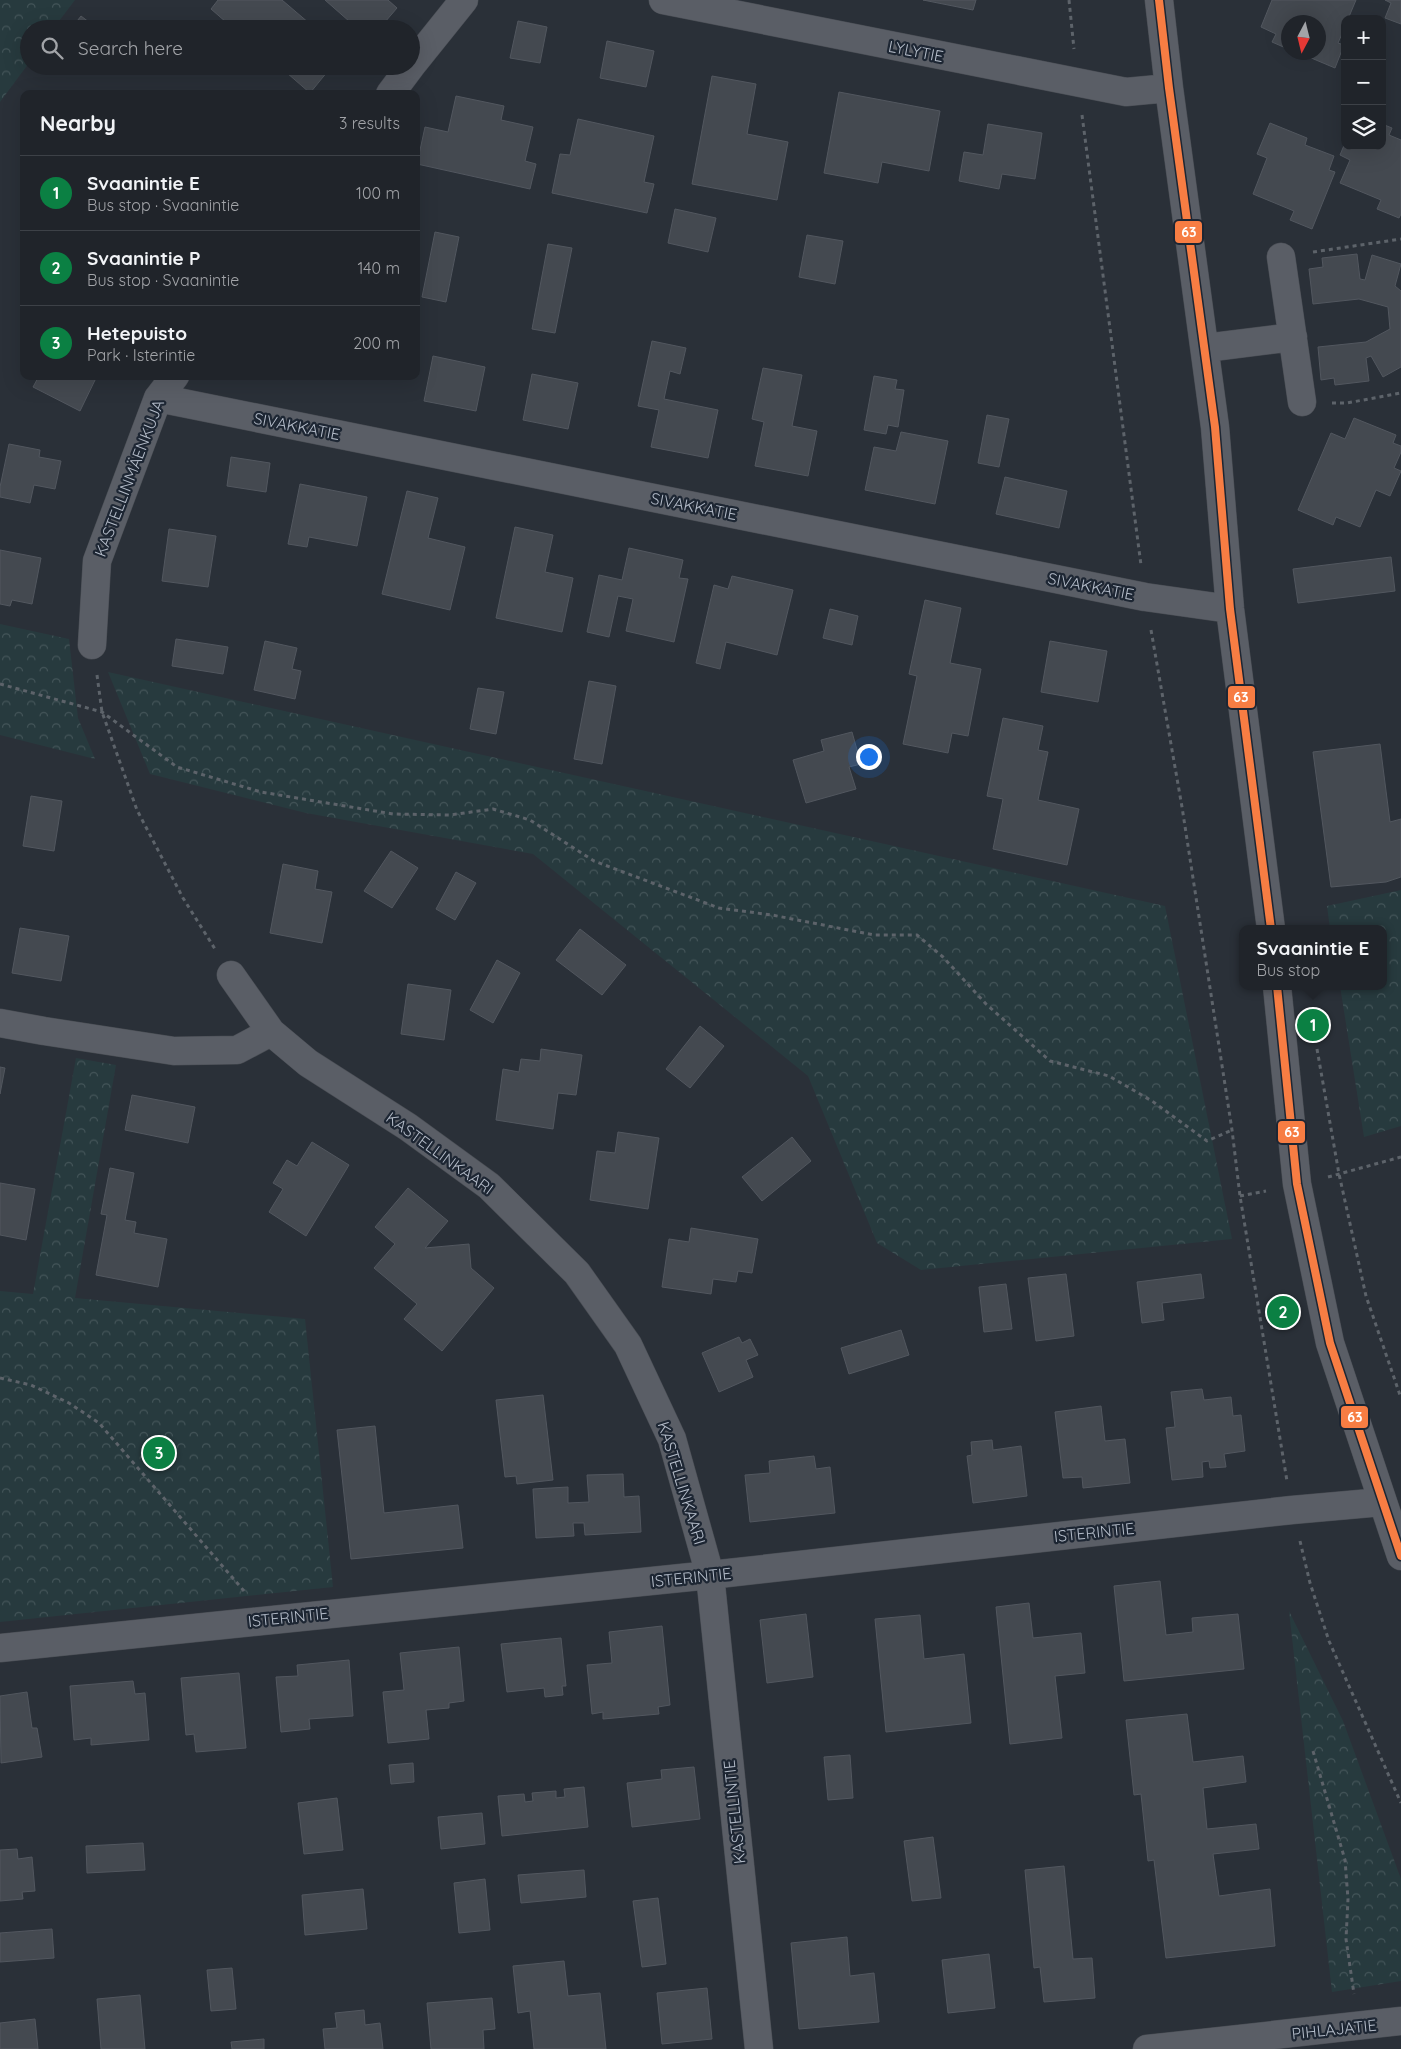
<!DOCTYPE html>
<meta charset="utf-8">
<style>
:root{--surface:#20242a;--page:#2d3036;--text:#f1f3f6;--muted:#a2a4a8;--line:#3d4147;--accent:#0b8043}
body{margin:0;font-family:Quicksand,sans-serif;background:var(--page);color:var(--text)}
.controls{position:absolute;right:15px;top:15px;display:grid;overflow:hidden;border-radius:10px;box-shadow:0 5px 20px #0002}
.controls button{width:45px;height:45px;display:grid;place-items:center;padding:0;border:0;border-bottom:1px solid var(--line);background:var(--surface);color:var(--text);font:25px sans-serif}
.compass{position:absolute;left:1281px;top:15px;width:45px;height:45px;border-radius:50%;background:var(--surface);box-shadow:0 5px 20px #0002;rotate:187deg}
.you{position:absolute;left:868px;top:756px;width:18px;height:18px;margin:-12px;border:4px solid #fff;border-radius:50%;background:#1a73e8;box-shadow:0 0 0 8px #1a73e833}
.badge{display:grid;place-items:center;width:32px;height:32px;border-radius:50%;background:var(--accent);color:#fff;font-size:16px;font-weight:700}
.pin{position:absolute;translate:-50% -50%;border:2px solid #fff;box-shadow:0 1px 5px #0006}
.popup{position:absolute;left:1239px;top:925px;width:148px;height:65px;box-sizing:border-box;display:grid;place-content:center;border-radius:10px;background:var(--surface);filter:drop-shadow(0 1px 4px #0005);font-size:16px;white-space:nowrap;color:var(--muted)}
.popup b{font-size:19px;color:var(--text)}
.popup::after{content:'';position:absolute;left:50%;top:100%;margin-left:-10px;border:10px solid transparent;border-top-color:var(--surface)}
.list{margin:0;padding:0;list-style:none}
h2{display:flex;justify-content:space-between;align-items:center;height:65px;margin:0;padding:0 20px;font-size:21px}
h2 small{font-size:16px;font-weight:400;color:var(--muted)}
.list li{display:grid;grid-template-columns:32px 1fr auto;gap:15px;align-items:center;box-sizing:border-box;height:75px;padding:0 20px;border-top:1px solid var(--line)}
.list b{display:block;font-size:19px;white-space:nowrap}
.list p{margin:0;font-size:16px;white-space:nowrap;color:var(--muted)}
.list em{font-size:16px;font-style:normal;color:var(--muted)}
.icon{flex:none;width:28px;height:28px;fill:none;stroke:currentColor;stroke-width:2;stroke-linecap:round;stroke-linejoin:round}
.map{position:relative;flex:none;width:1401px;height:2049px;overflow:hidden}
.search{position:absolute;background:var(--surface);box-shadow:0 5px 20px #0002;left:20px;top:20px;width:400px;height:55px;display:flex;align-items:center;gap:12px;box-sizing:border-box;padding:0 18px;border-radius:28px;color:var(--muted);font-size:19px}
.panel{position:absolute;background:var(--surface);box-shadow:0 5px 20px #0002;left:20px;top:90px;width:400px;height:290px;border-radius:10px}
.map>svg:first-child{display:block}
.forest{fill:url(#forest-crowns)}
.building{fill:#444950;stroke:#52575f}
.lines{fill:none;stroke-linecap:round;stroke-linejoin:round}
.minor-casing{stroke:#484c53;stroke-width:29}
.path{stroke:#5d636a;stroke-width:3;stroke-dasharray:4 4;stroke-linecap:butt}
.minor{stroke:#5a5e66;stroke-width:28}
.bus-1-casing{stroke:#1d2633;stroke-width:11}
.bus-1{stroke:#f77d43;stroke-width:8}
.labels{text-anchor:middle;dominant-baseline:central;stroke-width:4.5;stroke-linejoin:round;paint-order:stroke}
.street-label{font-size:16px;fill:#b4bcc9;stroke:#1d2633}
.line-badge{stroke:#1d2633;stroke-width:2}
.badge-label{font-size:14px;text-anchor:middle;font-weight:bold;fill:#fff}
</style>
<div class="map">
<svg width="1401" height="2049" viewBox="0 0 1401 2049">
<defs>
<pattern id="forest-crowns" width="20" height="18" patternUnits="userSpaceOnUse" patternTransform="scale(1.25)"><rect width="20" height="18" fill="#273a3e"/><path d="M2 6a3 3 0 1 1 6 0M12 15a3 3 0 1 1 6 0" fill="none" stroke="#445559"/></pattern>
</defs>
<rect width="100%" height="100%" fill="#2a3038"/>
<path class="forest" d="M0 0H75L53 29H29V63L0 102Z
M0 624 69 639 78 718 95 759 0 735Z
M108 672 1165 906 1232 1239 921 1270 877 1243 808 1076 533 854 306 813 150 774Z
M1401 890V1126L1364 1137 1340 986H1383V929H1330L1327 906Z
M76 1058 116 1065 75 1298 305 1319 333 1587 0 1622V1291L33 1294Z
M1289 1611 1343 1721 1401 1879V1981L1332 1992Z"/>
<path class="building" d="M218 0H282L316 29H234L211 9Z
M325 0H388L397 8 379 29H358Z
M923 0H976L973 10Z
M1272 0H1356L1348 19H1345V27L1338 43 1344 45 1335 68 1297 52H1318V22H1288V49L1272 42 1276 34 1261 27Z
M1385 0H1401V24L1385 18 1391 3Z
M81 16 98 29H71Z
M518 21 547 27 540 63 510 58Z
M607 41 654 51 646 87 600 78Z
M279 66H332L310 93Z
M712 76 756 84 747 134 788 142 777 200 692 184Z
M839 92 940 111 929 171 882 162 878 183 824 173Z
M456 96 504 106 501 120 533 127 525 161 536 164 530 189 417 164 425 127 448 132Z
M578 119 654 136 644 182 654 184 647 213 552 193 560 154 570 155Z
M1270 123 1307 138 1305 145 1334 156 1329 170 1335 172 1312 229 1290 220 1294 211 1253 194 1267 158 1257 154Z
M988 124 1042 133 1035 179 1002 174 999 189 959 181 964 152 983 155Z
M1382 124 1392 128 1389 135 1401 140V214L1399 218 1377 209 1381 200 1340 183 1350 160 1340 155 1345 143V146H1382Z
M675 209 716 218 708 252 668 243Z
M435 232 459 237 446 302 422 297Z
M807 235 843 241 835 284 799 277Z
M548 244 572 248 555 333 532 329Z
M1357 254 1360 279 1365 280 1372 255 1401 264 1395 286 1401 291V367L1383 377 1371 356 1366 358 1369 381 1335 385 1334 378 1321 380 1318 347 1366 342 1390 329 1388 307 1359 299 1313 304 1309 269 1323 267 1322 258Z
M652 341 686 348 680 374 670 371 664 399 718 410 708 458 651 447 659 410 638 406Z
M433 356 485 367 476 411 424 401Z
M763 368 802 375 792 426 817 431 808 476 755 466 764 422 752 419Z
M532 374 578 383 568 429 523 420Z
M39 376H97L80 411 33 387Z
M874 376 897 380 895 389 904 390 898 427 888 425 886 434 864 430Z
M987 415 1009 419 999 467 978 463Z
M1354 418 1396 435 1393 443 1401 446V452L1394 468 1401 471 1390 496 1376 490 1360 527 1336 517 1333 525 1298 510 1331 433 1345 439Z
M901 432 948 441 935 504 865 490 874 447 896 451Z
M9 444 40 450 39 457 61 461 55 489 34 485 30 503 0 497V487Z
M231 457 270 463 266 492 227 486Z
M1005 477 1067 491 1059 528 996 514Z
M300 484 367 497 357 546 309 537 307 547 288 544Z
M407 491 438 498 428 538 465 547 450 610 382 594Z
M515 527 553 535 545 572 573 578 562 632 496 618Z
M169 529 216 536 208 587 162 581Z
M629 548 683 560 679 578 688 579 674 642 626 631 633 599 618 596 609 637 587 632 599 575 622 580Z
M0 550 41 558 32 604 12 600 10 606 0 604Z
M1391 557 1395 591 1298 603 1293 569Z
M732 576 793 590 777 655 726 642 720 669 696 663 714 585 728 589Z
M925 600 961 608 950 663 981 669 968 736 952 733 948 753 903 744 917 676 909 674Z
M830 609 858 616 852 645 823 638Z
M176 639 228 647 223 674 172 666Z
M265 641 297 648 292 669 301 671 295 699 254 690Z
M1050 641 1107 651 1098 702 1041 692Z
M589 681 616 686 602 764 574 759Z
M478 688 504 692 496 734 470 729Z
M1003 718 1043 726 1038 750 1048 752 1038 800 1079 809 1067 865 993 849 1003 799 987 796Z
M852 732 861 764 849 767 856 789 806 803 793 760 824 751 821 740Z
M1380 744 1390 822 1401 819V877L1386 882 1331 887 1313 752Z
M31 796 62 801 54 851 23 846Z
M391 851 418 868 392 908 364 891Z
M283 864 318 871 315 889 332 892 322 943 270 933Z
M456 872 476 883 455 920 436 909Z
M20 928 69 936 61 981 12 973Z
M580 929 626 965 602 995 556 960Z
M497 960 520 973 493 1023 470 1010Z
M408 984 451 990 444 1040 401 1034Z
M700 1026 724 1046 690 1088 666 1069Z
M541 1049 582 1055 576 1095 558 1093 553 1129 496 1120 503 1069 519 1072 521 1059 540 1061Z
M0 1067 5 1068 0 1094Z
M132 1095 195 1107 188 1143 125 1130Z
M618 1132 659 1138 648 1209 590 1200 597 1151 615 1153Z
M792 1137 811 1161 762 1201 742 1177Z
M312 1142 349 1165 306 1236 269 1212 283 1189 273 1183 287 1160 297 1166Z
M110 1168 134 1173 125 1220 136 1222 134 1233 167 1239 158 1287 96 1275 107 1215 101 1214Z
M0 1183 35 1189 26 1240 0 1235Z
M408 1188 448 1221 425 1248 469 1244 471 1268 494 1288 442 1351 404 1319 417 1304 374 1268 395 1244 375 1227Z
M691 1228 758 1239 752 1273 738 1271 736 1282 713 1279 711 1294 662 1287 669 1239 689 1242Z
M1066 1274 1074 1336 1036 1341 1028 1278Z
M1201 1274 1204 1298 1162 1303 1164 1320 1142 1323 1137 1282Z
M1006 1284 1012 1329 984 1332 979 1287Z
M901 1330 909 1355 849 1374 841 1348Z
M739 1337 742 1343 750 1339 758 1355 746 1360 753 1377 719 1392 702 1353Z
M1202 1389 1204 1400 1231 1397 1233 1416 1241 1415 1245 1451 1224 1454 1226 1467 1210 1468 1209 1461 1202 1462 1203 1477 1172 1480 1166 1428 1175 1427 1171 1392Z
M543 1395 553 1480 517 1484 516 1476 505 1477 496 1400Z
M1101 1406 1105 1441 1125 1439 1130 1483 1083 1488 1082 1477 1063 1478 1055 1412Z
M375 1426 384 1513 458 1505 463 1548 351 1559 337 1430Z
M992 1440 993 1450 1021 1446 1027 1496 973 1503 967 1456 972 1455 971 1442Z
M814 1456 816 1469 830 1467 835 1513 750 1522 745 1475 770 1473 769 1461Z
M623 1474 624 1497 639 1496 641 1532 585 1535 584 1523H573L574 1536 536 1538 533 1489 568 1487V1503L589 1502 587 1475Z
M1160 1581 1166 1635 1193 1632 1192 1618 1238 1614 1244 1669 1124 1681 1114 1586Z
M1029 1603 1033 1638 1081 1633 1085 1673 1055 1676 1062 1738 1010 1744 996 1607Z
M806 1614 813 1677 767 1683 760 1620Z
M920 1615 924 1659 964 1654 971 1723 886 1732 875 1619Z
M662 1626 670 1705 658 1707 659 1714 603 1719V1712L592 1714 587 1665 612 1663 609 1632Z
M561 1638 566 1686H562L563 1695 545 1697 544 1688 507 1692 501 1644Z
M459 1647 464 1701 449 1703V1708L426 1710 429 1739 388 1743 383 1692 404 1690 400 1653Z
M349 1660 353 1716 309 1719 310 1729 281 1732 276 1677 298 1676 297 1665Z
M239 1673 246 1748 196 1752 194 1734 186 1735 181 1678Z
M133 1681 135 1694 145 1693 149 1740 91 1745V1738L74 1740 70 1686Z
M27 1692 32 1728H37L42 1757 1 1763 0 1696Z
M1187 1714 1193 1762 1243 1756 1246 1782 1203 1788 1207 1829 1256 1824 1259 1849 1213 1854 1219 1896 1270 1889 1275 1946 1166 1958 1154 1860 1148 1861 1141 1794 1134 1795 1126 1720Z
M850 1755 853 1798 828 1800 824 1757Z
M413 1763 414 1782 391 1784 389 1765Z
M694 1767 700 1819 632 1827 627 1783 662 1779 661 1770Z
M584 1787 588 1827 502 1836 498 1796 524 1794 525 1802 533 1801 532 1793 556 1791V1798L565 1797 564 1789Z
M337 1798 343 1850 304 1854 298 1803Z
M482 1813 485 1844 441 1849 438 1817Z
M933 1837 941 1898 912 1901 904 1841Z
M143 1843 145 1870 87 1873 86 1846Z
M17 1849 18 1859 32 1857 35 1891 22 1892 23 1899 0 1901V1850Z
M1064 1866 1073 1959 1092 1958 1095 1998 1044 2002 1040 1967 1034 1968 1025 1870Z
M584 1870 586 1897 521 1903 518 1875Z
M485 1879 490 1930 459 1933 454 1883Z
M363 1889 367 1929 305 1935 302 1895Z
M658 1898 666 1964 642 1967 633 1901Z
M52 1929 54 1958 0 1962V1933Z
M847 1937 850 1976 874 1973 879 2022 799 2029 791 1943Z
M989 1954 995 2008 948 2013 942 1960Z
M564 1961 568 1996 600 1993 606 2049H534L530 2011 518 2013 513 1966Z
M232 1968 236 2009 211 2011 207 1970Z
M707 1988 712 2039 662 2044 657 1993Z
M140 1995 145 2049H101L97 1999Z
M492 1998 495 2029 483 2030 484 2049H431L427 2003Z
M364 2010 365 2025 380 2023 383 2049H325L323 2029 337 2028 335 2013Z
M35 2019 38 2049H0V2023Z
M264 2039V2049H232L231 2042Z"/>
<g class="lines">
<defs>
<path id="minor" d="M663 0 1126 92 1169 88
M1159 0 1169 88 1215 427 1230 609 1271 929
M411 66 464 0
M390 94 411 66
M1281 257 1302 402
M1205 348 1293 337
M158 398 1145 597 1230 609
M92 645 97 561 158 398 175 376
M231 975 271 1032
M1277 986 1297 1184 1330 1343 1401 1556
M0 1023 44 1031 174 1051 237 1050 271 1032 308 1063 408 1127 489 1186 577 1273 628 1345 672 1439 710 1575 759 2049
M0 1648 710 1575 1292 1510 1382 1502
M1147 2049 1401 2021"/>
</defs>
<use href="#minor" class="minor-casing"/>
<path class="path" d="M1069 0 1074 49
M1082 115 1141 565
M1313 252 1401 239
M1332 403H1347L1401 393
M1151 630 1182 807 1232 1130 1240 1196 1287 1481
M97 675 102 712 137 810 183 898 215 949
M0 684 102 712 177 767 261 792 393 814 450 815 493 809 530 820 594 861 719 908 772 915 874 935H917L943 957 986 1004 1050 1061 1109 1076 1152 1101 1207 1141 1232 1130
M1317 1049 1339 1174 1366 1296 1401 1398
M1328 1177 1401 1157
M1240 1196 1266 1191
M0 1378 31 1385 69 1403 99 1423 244 1591
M1300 1541 1310 1583 1329 1641 1401 1803
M1313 1751 1345 1860 1348 1899 1346 1939 1354 1994"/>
<use href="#minor" class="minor"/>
<defs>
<path id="bus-1" d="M1159 0 1169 88 1215 427 1230 609 1271 929
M1277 986 1297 1184 1330 1343 1401 1556"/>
</defs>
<use href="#bus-1" class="bus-1-casing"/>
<use href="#bus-1" class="bus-1"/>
</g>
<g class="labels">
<g class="street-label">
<text transform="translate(916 51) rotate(11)">LYLYTIE</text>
<text transform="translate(297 426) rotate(11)">SIVAKKATIE</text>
<text transform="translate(129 478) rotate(-69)">KASTELLINMÄENKUJA</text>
<text transform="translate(694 506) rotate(11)">SIVAKKATIE</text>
<text transform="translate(1091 586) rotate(11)">SIVAKKATIE</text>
<text transform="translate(440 1153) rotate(36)">KASTELLINKAARI</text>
<text transform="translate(682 1483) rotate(73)">KASTELLINKAARI</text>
<text transform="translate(1094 1532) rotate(-6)">ISTERINTIE</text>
<text transform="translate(691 1577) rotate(-6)">ISTERINTIE</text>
<text transform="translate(288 1617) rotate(-6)">ISTERINTIE</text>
<text transform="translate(734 1812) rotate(-96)">KASTELLINTIE</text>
<text transform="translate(1334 2029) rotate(-6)">PIHLAJATIE</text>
</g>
</g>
<g class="line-badge">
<rect x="1174" y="220" width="29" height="24" rx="5" fill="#f77d43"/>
<rect x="1227" y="685" width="29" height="24" rx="5" fill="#f77d43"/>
<rect x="1277" y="1120" width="29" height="24" rx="5" fill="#f77d43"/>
<rect x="1340" y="1405" width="29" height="24" rx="5" fill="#f77d43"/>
</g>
<g class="badge-label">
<text x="1189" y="237">63</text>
<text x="1241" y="702">63</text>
<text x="1292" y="1137">63</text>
<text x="1355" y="1422">63</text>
</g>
</svg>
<div class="controls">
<button>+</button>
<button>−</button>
<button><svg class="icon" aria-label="layers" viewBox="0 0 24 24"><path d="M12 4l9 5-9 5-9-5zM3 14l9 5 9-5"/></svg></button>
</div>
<svg class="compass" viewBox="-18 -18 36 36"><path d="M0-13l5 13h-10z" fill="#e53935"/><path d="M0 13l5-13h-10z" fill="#a2a4a8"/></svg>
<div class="you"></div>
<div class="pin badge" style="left:1313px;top:1025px">1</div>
<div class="popup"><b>Svaanintie E</b>Bus stop</div>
<div class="pin badge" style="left:1283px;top:1312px">2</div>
<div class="pin badge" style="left:159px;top:1453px">3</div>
<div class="search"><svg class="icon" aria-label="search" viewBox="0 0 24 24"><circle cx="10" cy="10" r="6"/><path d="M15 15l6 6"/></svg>Search here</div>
<section class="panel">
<h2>Nearby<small>3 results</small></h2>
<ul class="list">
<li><span class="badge">1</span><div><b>Svaanintie E</b><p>Bus stop · Svaanintie</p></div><em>100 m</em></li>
<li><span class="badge">2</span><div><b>Svaanintie P</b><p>Bus stop · Svaanintie</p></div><em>140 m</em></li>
<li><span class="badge">3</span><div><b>Hetepuisto</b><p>Park · Isterintie</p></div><em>200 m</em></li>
</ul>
</section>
</div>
